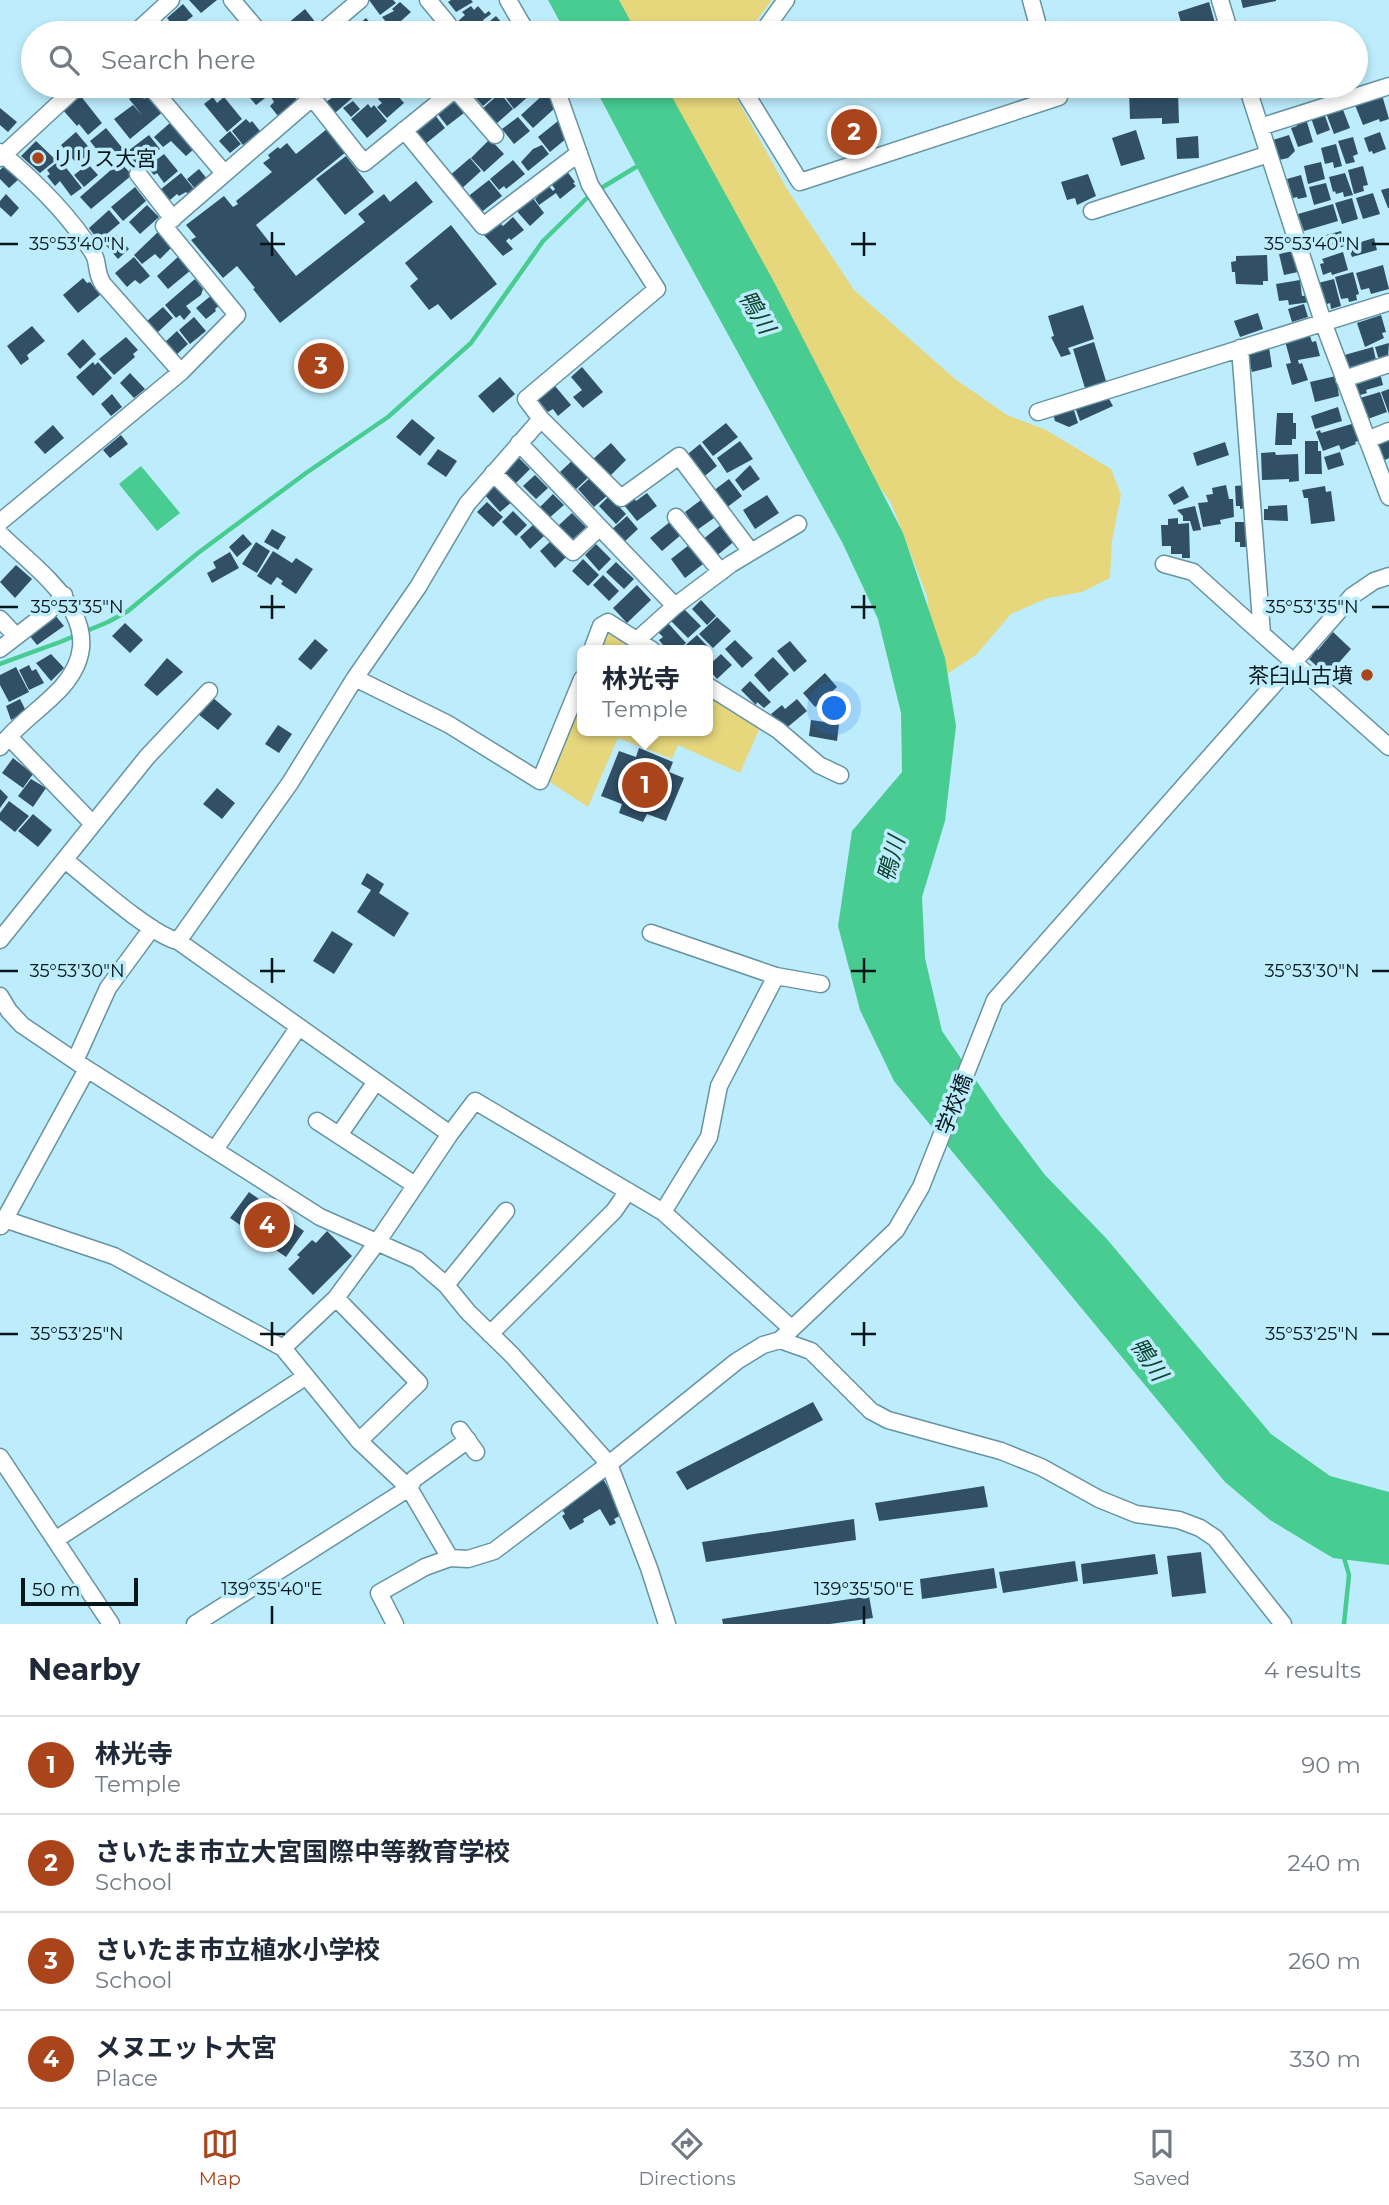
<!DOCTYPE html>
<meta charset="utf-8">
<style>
:root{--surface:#fff;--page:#f6f6f7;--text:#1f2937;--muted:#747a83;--line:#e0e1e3;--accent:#aa441b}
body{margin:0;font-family:Montserrat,"Noto Sans JP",sans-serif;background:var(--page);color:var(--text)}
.scale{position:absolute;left:21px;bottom:18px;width:117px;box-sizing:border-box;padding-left:7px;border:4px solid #05161b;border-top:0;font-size:19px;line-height:24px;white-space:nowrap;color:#05161b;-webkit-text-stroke:5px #bdecfc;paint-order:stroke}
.you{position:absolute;left:835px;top:709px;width:24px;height:24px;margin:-18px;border:5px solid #fff;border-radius:50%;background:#1a73e8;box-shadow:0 0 0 10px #1a73e833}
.badge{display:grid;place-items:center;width:46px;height:46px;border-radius:50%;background:var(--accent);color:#fff;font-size:23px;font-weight:700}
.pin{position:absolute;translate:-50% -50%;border:4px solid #fff;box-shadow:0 2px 7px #0006}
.popup{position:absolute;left:577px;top:645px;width:136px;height:91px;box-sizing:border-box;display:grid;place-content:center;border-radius:10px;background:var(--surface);filter:drop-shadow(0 2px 5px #0005);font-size:23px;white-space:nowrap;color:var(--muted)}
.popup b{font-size:26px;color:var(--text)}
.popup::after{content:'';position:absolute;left:50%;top:100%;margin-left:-14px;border:14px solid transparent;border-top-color:var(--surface)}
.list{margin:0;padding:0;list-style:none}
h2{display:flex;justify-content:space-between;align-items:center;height:91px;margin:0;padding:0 28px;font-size:30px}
h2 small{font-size:23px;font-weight:400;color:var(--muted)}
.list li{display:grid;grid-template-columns:46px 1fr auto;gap:21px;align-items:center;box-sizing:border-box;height:98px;padding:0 28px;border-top:2px solid var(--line)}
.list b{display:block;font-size:26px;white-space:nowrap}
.list p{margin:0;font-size:23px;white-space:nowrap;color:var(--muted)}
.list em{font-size:23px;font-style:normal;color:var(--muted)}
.icon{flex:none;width:38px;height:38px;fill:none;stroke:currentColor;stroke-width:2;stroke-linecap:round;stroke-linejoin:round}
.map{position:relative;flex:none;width:1389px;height:1624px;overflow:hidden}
.search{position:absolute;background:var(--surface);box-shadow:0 4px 10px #0003;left:21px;right:21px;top:21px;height:77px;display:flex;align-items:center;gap:18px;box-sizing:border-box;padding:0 24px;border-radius:38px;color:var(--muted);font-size:26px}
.sheet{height:483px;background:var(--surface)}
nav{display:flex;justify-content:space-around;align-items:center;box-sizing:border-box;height:98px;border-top:2px solid var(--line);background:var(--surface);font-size:19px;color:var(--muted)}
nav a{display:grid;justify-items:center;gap:4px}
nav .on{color:var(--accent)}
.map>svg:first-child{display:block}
.green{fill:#e6d77c}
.water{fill:#48cc91}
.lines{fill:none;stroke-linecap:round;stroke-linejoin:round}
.stream{stroke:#48cc91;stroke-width:4.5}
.building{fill:#315066}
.minor-casing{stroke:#6793a2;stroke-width:19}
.minor{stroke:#fff;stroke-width:16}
.ticks{fill:none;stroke:#05161b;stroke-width:2.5}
.poi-dot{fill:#aa441b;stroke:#bdecfc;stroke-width:2.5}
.labels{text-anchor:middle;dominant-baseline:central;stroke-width:7;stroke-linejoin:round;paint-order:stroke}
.poi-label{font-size:21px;fill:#05161b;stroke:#bdecfc;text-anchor:start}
.street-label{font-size:21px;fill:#05161b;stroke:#bdecfc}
.water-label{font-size:23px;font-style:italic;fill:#0d442d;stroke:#bdecfc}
.ticks-label{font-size:18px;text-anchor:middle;fill:#05161b;stroke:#bdecfc;stroke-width:7;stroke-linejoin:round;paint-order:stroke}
</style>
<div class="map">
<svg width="1389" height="1624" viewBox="0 0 1389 1624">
<rect width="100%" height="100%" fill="#bdecfc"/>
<path class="green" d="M616 0H772L747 33H630Z
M652 86H730L787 189 854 290 955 379 1007 415 1046 430 1111 469 1121 495 1112 541 1110 578 1082 592 1048 598 1011 614 976 655 938 680 927 596 891 503 858 457Z
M608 632 638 650H602Z
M708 692 761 725 740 773 678 745 672 759 618 738 588 807 547 780 582 705V731H708Z"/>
<path class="water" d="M548 0H619L637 33H566Z
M594 86H666L774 282 903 533 945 658 956 726 945 821 922 897 925 958 942 1031 1002 1118 1045 1175 1106 1238 1271 1434 1330 1476 1389 1492V1565L1333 1558 1270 1520 1225 1482 894 1081 860 1010 838 926 852 831 902 772 901 713 878 619 842 542 653 198Z
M141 466 180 513 157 531 119 484Z"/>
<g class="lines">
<path class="stream" d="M598 190 641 164
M0 664 60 642 108 622 128 611 198 553 306 473 388 417 471 343 543 241 590 195
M1343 1554 1349 1575 1344 1624"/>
</g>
<path class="building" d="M189 0H217L201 13Z
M369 0H393L396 3 380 15Z
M451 0H471L473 2 456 12 448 2Z
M1241 0H1276V1L1243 8Z
M400 2 411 12 392 29 382 17 394 11 392 9Z
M1209 2 1215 23 1184 33 1178 12Z
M183 4 193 16 176 29 167 18Z
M471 6 474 10 478 6 485 14 489 11 491 14 483 20 484 23 473 31 471 29 466 33 457 22 465 15 462 12Z
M305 9 316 23 303 33H295L287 24Z
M496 16 506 28 499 33H482L479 30Z
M366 18 379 33H344L349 29 351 31Z
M1218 25 1220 33H1201L1200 30Z
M250 86H281L256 105 244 91Z
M285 86 297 100 278 116 270 106 274 102 271 97Z
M329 86H366L335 113 326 102 336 95Z
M469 86H492L498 93 483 106 467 88Z
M512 86 515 89 524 86 531 94 514 109 503 94Z
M391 88 404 103 387 118 377 107 382 103 378 99Z
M1178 90 1179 123 1162 124V118L1130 119 1129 92Z
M138 92 144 99 150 94 164 111 130 139 114 119 133 105 143 116 129 99Z
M546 92 555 102 552 105 555 108 533 128 521 115Z
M500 93 513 109 496 124 481 110Z
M80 95 102 123 88 135 79 124 77 126 62 109Z
M1382 95 1389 119 1380 122 1379 119 1363 125 1355 105Z
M213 97 217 103 224 97 242 119 227 132 204 104Z
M454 99 464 113 447 126 437 113Z
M353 101 360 109 351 117 343 108Z
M368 104 371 108 374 105 387 121 367 138 351 119Z
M1342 107 1350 128 1334 134 1326 113Z
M0 108 17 122 8 132 0 125Z
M1324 113 1330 130 1317 135 1311 118Z
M435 115 445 128 424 145 414 132Z
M518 117 530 131 514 144 502 129Z
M1307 118 1309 122H1307L1313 142 1298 147 1291 128 1297 126 1295 121Z
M246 119 250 123 252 121 260 131 243 145 232 131Z
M558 121 566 132 563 134 567 138 550 152 538 137Z
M171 122 194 149 186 156 171 141 163 147 154 137Z
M106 128 124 150 114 158 112 155 105 160 90 141Z
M327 129 346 152 256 225 296 276 365 222 358 214 384 194 390 202 416 181 433 202 280 323 253 289 255 288 237 266 223 278 191 240 196 237 186 225 224 196 233 207 238 204 236 201 272 172 263 163 270 158 268 155 278 147 280 149 287 143 296 154Z
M1136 130 1145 159 1121 166 1112 138Z
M230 131 241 144 230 153 219 141Z
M76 132 92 151 77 164 61 145Z
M1380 132 1386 149 1373 154 1372 151 1369 152 1364 138Z
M149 135 160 149 135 168 124 154Z
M1289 135 1295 151 1288 158 1279 160 1273 140Z
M1198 136 1199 158 1177 159 1176 138Z
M1353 137 1358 154 1353 156 1355 162 1346 164 1338 141Z
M490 139 504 154 484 172 471 158Z
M36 141 56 160 40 173 21 156Z
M1336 144 1342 166 1334 168 1333 162 1325 164 1321 148Z
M542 145 549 154 528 171 521 162 533 149Z
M164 154 178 171 164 183 157 173 154 175 147 167Z
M346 156 374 192 345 215 316 179Z
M470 158 481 171 459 191 448 177Z
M60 160 82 188 71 196 60 181 55 186 47 176 50 174 47 170Z
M513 160 525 174 506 189 504 186 499 190 490 179Z
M120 162 132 175 91 209 80 197Z
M1321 162 1325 179 1308 184 1304 166Z
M88 164 98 175 84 187 74 175Z
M5 165 19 179 9 188 0 179V170Z
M1363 166 1368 185 1363 186 1364 191 1354 194 1348 170Z
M199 169 208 180 196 190 187 179Z
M566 170 575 182 573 183 576 186 560 199 556 193 539 205 535 199 538 196 534 191 545 182 553 191 555 189 549 181Z
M181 173 194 189 188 194 186 192 179 196 177 194 170 200 161 189Z
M1345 173 1353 195 1344 197 1343 192 1336 194 1335 191 1333 192 1329 177Z
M1088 174 1096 196 1077 205 1075 198 1067 200 1061 182Z
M1301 175 1307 197 1298 199 1297 197 1293 198 1287 179Z
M489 180 502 196 479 214 466 198Z
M1326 183 1331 200 1314 205 1309 187Z
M135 187 146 201 123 221 111 207Z
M1389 188V208H1388L1381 190Z
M1373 193 1380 214 1363 219 1356 198Z
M6 194 19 208 11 217 0 207V201Z
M532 197 544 213 530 226 514 208Z
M1352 198 1358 219 1342 224 1335 203Z
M1333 204 1338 221 1304 231 1298 214Z
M147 205 159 217 140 234 129 222Z
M109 210 120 223 102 238 98 234 95 236 89 228Z
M513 217 524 230 511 240 509 238 506 241 513 249 503 256 483 234 493 226 495 228 501 224 503 226Z
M451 225 497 284 451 320 438 304 429 310 410 286 418 279 405 263Z
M1341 231 1345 246 1324 252 1319 237Z
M158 232 172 247 160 259 155 254 142 264 134 255Z
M115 234 129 249 118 259 104 243Z
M1374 238 1377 250 1352 257 1348 246Z
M1293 251 1298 272 1284 275 1279 254Z
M1343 252 1348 270 1332 275 1331 272 1323 275 1320 264 1324 263 1322 259Z
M1267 255 1268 281H1263V285L1236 284 1235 272H1232L1231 262 1236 261V256Z
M179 256 191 270 168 289 157 276Z
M134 257 150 276 140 284 135 280 127 287 115 273Z
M1383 265 1389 289 1371 294 1369 288 1361 290 1356 273Z
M1353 272 1359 294 1356 295 1357 300 1349 302 1348 298 1341 299 1335 277Z
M83 278 87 283 90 282 100 295 78 313 63 295Z
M195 279 203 289 201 295 186 306 191 312 184 320 180 315 176 318 165 305Z
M1334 279 1341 306 1331 309 1330 303 1324 305 1318 283Z
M1300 280 1302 296 1309 295 1310 302 1289 305 1288 300 1279 301 1276 284Z
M213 294 221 304 215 309 216 311 206 319 196 308Z
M1304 304 1308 317 1292 322 1288 309Z
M1083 305 1094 339 1068 348 1071 354 1061 357 1051 337 1054 336 1048 316Z
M163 307 173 318 158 332 147 321Z
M1258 313 1263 329 1240 337 1234 321Z
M1381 315 1386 332 1382 333 1384 338 1365 347 1357 323Z
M194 317 206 331 190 344 179 330Z
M32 326 45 341 27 355 29 359 21 365 7 346Z
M177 331 188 344 174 357 163 344Z
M1310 336 1312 342 1316 341 1320 356 1298 360 1299 364 1302 363 1308 380 1292 385 1286 364 1291 363 1285 341Z
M126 337 138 350 133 354 135 357 114 375 99 359Z
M83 339 96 354 80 369 67 354Z
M1094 342 1106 381 1085 388 1073 349Z
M1389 343 1388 357 1381 359 1378 357 1375 347Z
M1269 347 1272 367 1252 372 1247 354Z
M1373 347 1376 360 1347 368 1341 356Z
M93 362 95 365 98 362 112 378 93 396 76 377Z
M582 367 603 392 583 408 573 397 582 390 571 377Z
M130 373 145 389 134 398 120 383Z
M1380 373 1383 385 1366 390 1367 393 1357 396 1353 381Z
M1336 376 1339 396 1315 402 1310 382Z
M500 377 515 394 493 413 478 396Z
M555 386 571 405 558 416 553 409 548 412 538 400Z
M1389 389V414L1381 392Z
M1380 392 1387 412 1365 420 1360 398Z
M112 394 122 407 111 416 101 404Z
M1108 397 1113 406 1080 421 1075 407Z
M1073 407 1078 423 1069 427 1055 421 1053 414Z
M1338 407 1342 421 1315 429 1311 416Z
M1277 413H1293V423H1296V439H1292V445H1275Z
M412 419 435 438 420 456 396 437Z
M726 423 738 437 713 456 702 442Z
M1355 423 1361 440 1355 442 1356 444 1341 450 1339 445 1323 451 1316 432 1320 430 1321 433Z
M53 425 64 438 45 454 34 442Z
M121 435 128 444 110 458 103 450Z
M1389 435V458L1383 461 1375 440Z
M740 441 753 459 727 473 717 458Z
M1305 441H1318V451H1321L1322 474H1305Z
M1225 442 1229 455 1197 466 1193 453Z
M611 443 626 460 608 478 592 460Z
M700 444 717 466 701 479 684 457Z
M438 449 457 461 446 477 427 464Z
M1275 452 1276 455 1298 454 1299 481 1289 482V479L1262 480 1261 453Z
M1340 452 1344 465 1328 470 1324 457Z
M517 456 530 469 514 485 501 471Z
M575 458 591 475 576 489 560 472Z
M750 465 760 479 743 491 735 480Z
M535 475 548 488 536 499 523 486Z
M591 477 608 495 594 507 578 489Z
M729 479 742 496 726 508 713 491Z
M496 483 513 501 500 512 484 494Z
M1226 485 1229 499H1233L1234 517 1220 520 1221 524 1203 527 1198 503 1208 502 1206 495 1213 494 1212 488Z
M1246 485V508L1240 509V506H1236L1235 486Z
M1183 486 1189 497 1174 505 1168 495Z
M1325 486 1326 492 1331 491 1335 521 1311 524 1308 498H1304L1302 490Z
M647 493 657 506 637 521 624 505 633 497 636 501Z
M553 494 564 505 548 519 538 509Z
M767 495 779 513 755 529 743 510Z
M609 496 626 514 616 524 599 506Z
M701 500 714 518 697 530 685 512Z
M487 502 503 517 493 527 477 512Z
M1287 505 1288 521 1264 520V509H1268V506Z
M1195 506 1201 530 1193 531 1190 521H1183V516L1177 510Z
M513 511 527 525 516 536 502 522Z
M572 513 586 527 572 540 558 526Z
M627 516 638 529 622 544 610 531Z
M1178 518V524L1189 523 1190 558H1182V554H1171V546H1162L1161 525H1168V519Z
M671 521 682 534 662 551 650 538Z
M1235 522H1247L1248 547H1240V542H1235Z
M534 524 544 536 530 549 520 537Z
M722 524 736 540 715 557 702 540Z
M272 529 286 537 278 550 264 542Z
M243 534 252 544 237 557 229 547Z
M551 541 566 557 555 568 540 551Z
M256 542 270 551 257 573 242 564Z
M596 544 611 559 599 571 585 555Z
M689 545 703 564 685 578 671 559Z
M273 551 292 563 296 558 313 569 296 594 281 584 283 581 277 577 271 585 257 576Z
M230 552 239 568 212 583 207 573 216 568 213 562Z
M583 559 599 575 588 586 572 571Z
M616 562 634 579 624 589 606 572Z
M16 565 32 579 15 598 0 582Z
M603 575 619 591 609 601 593 585Z
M637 585 651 600 627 623 613 608Z
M701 600 716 616 707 625 692 609Z
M684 609 701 626 688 638 671 621Z
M55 615 64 626 37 645 29 635Z
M717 617 731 631 713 648 699 634Z
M125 623 143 640 130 653 112 636Z
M668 623 686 643 677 650 672 645 667 650 659 640 663 637 658 632Z
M1333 632 1351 649 1327 676 1309 659 1312 656 1309 653 1314 646 1318 650Z
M697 635 711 650H680Z
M315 639 328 650 311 670 298 659Z
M735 640 753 658 742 668 725 649Z
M790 641 807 661 794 672 777 651Z
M51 654 64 668 51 681 36 663Z
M721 654 732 665 717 679 708 669V666Z
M773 657 789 674 769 692 754 675Z
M167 658 183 672 157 696 144 685Z
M29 665 32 671 36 669 44 683 29 690 19 670Z
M16 667 29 692 9 702 0 685V675Z
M825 673 837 687 815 707 803 693Z
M750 681 771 702 764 708 757 702 756 705 741 690Z
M212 697 232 714 218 730 198 714Z
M20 699 26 711 11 720 6 706Z
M797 699 807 711 784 730 771 714 782 705 785 709Z
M811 720 839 724 837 741 809 736Z
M278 725 292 734 279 753 265 744Z
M639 748 673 762 669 772 684 778 666 821 647 814 643 822 619 813 622 804 601 796 619 751 636 757Z
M13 758 33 774 23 788 2 773Z
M31 779 46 788 33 807 18 796Z
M217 788 235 803 222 819 203 804Z
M0 789 8 797 0 808Z
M9 801 29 816 15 832 0 820V813Z
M33 814 52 830 38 847 18 831Z
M367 873 384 884 379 893 409 913 394 937 357 912 371 890 361 884Z
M332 931 353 944 334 974 313 961Z
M249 1192 304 1231 286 1257 230 1218Z
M327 1231 352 1256 313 1295 288 1269 300 1257 297 1255 312 1240 316 1243Z
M813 1402 823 1420 687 1490 676 1472Z
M602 1477 623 1514 614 1519 616 1523 610 1526 600 1509 583 1519 584 1522 570 1530 562 1516 565 1514 561 1508 589 1491 585 1486Z
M984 1486 988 1507 879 1521 875 1503Z
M854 1519 856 1540 706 1562 702 1542Z
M1201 1552 1206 1593 1172 1597 1167 1556Z
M1155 1554 1158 1574 1083 1584 1081 1564Z
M1075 1561 1078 1581 1003 1593 999 1572Z
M994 1568 997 1588 922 1599 920 1579Z
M869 1596 873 1618 830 1624H723L722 1619Z"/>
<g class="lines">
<defs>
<path id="minor" d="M232 0 260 33
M428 0 448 24
M508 0 527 33
M1031 0 1040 33
M1220 0 1230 33
M135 33 171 0
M321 33 360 0
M762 33 786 0
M150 86 224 173
M303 86 364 163 459 86
M555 86 590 185 657 289 526 399 541 419 621 498 679 456 751 552
M741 86 800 182 1059 97 1055 86
M1247 86 1323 322 1389 497
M455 89 495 135
M1260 127 1389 86
M404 130 483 226 579 153
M0 152C35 181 69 214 93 253 99 262 95 272 103 284L181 372
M0 158 78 86
M138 174 173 219
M1092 211 1269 154
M1240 348 1262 634 1389 747
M1344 379 1389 364
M1038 412 1389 302
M1367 440 1389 431
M519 443 675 606
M493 473 573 552 599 528
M676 517 721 572
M0 522 181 372 237 315 164 226 312 98
M0 534C41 574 117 624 62 687 43 708 17 724 0 747
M1164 564 1193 572 1262 634
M0 619 16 636
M636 641 675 606 731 564 798 524
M0 649 48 612 64 595
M592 650 601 626 608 622 652 650
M355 678 448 724 540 781 582 679
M708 686 778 730 819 765 840 775
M9 737 93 824
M65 860C90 880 151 935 178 941L450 1134
M651 933 776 976 821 984
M0 940 147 757 209 691
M178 941 290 783 355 678 418 587 467 504 541 419
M0 996 9 1011 22 1025 87 1069 320 1217 417 1260 446 1285 468 1312 512 1355 609 1464 649 1568 667 1624
M75 1061 108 988 152 928
M317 1121 415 1185
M339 1135 375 1083
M216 1148 298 1028
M663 1212 709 1137 719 1086 776 976
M4 1219 114 1256 283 1348
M1 1226 87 1069
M446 1285 506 1211
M336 1298 419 1383 359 1441
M490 1334 614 1211 628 1191
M780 1340 896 1230 921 1187 995 1000 1352 596 1374 581 1389 576
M460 1430 476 1452
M0 1457 111 1624
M55 1540 305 1377
M450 1558 409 1488 359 1441 283 1348 336 1298 378 1241 450 1134 475 1101 663 1212 791 1328
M195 1624 409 1488 414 1479 468 1440
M395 1624 379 1593 425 1567 450 1558 468 1559 494 1551 609 1464 737 1361 763 1345 780 1340 811 1351 871 1411 888 1420 1001 1451 1041 1467 1099 1499 1136 1514 1179 1520 1200 1528 1215 1538 1283 1624"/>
</defs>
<use href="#minor" class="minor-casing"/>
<use href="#minor" class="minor"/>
</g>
<path class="ticks" d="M272 232V256M864 232V256M0 244H18M260 244H285M851 244H876M1372 244H1389M272 595V619M864 595V619M0 607H18M260 607H285M851 607H876M1372 607H1389M272 958V983M864 958V983M0 971H18M260 971H285M851 971H876M1372 971H1389M272 1322V1346M864 1322V1346M0 1334H18M260 1334H285M851 1334H876M1372 1334H1389M272 1606V1624M864 1606V1624"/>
<g class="poi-dot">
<circle cx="38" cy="158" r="7"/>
<circle cx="1367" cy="675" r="7"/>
</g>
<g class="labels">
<g class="poi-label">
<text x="52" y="158">リリス大宮</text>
<text x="1353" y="675" text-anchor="end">茶臼山古墳</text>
</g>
<g class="street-label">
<text transform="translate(954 1104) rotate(-69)">学校橋</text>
</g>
<g class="water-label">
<text transform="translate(757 312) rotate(59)">鴨川</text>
<text transform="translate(891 859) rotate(-75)">鴨川</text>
<text transform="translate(1149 1359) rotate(56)">鴨川</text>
</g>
</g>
<g class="ticks-label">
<text x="77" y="250">35°53'40"N</text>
<text x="1312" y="250">35°53'40"N</text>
<text x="77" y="613">35°53'35"N</text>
<text x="1312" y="613">35°53'35"N</text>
<text x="77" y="977">35°53'30"N</text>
<text x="1312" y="977">35°53'30"N</text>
<text x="77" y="1340">35°53'25"N</text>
<text x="1312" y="1340">35°53'25"N</text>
<text x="272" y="1595">139°35'40"E</text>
<text x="864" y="1595">139°35'50"E</text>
</g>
</svg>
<div class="scale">50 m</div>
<div class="you"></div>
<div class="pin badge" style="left:645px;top:785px">1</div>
<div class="popup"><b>林光寺</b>Temple</div>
<div class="pin badge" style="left:854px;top:132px">2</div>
<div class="pin badge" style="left:321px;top:366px">3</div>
<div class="pin badge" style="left:267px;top:1225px">4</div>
<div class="search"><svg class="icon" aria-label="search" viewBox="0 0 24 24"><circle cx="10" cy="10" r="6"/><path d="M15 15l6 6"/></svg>Search here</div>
</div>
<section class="sheet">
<h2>Nearby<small>4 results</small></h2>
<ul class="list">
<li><span class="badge">1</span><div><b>林光寺</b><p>Temple</p></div><em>90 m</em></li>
<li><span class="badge">2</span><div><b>さいたま市立大宮国際中等教育学校</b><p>School</p></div><em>240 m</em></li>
<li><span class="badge">3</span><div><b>さいたま市立植水小学校</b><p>School</p></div><em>260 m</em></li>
<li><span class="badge">4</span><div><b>メヌエット大宮</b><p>Place</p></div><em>330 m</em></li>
</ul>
</section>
<nav>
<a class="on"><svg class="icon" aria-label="map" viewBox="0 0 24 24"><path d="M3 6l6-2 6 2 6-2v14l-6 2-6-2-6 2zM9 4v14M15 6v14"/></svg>Map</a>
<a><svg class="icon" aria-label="directions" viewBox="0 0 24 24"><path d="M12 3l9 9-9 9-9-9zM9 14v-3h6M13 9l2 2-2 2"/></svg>Directions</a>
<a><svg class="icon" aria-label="saved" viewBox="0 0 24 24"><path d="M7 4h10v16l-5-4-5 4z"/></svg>Saved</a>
</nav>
